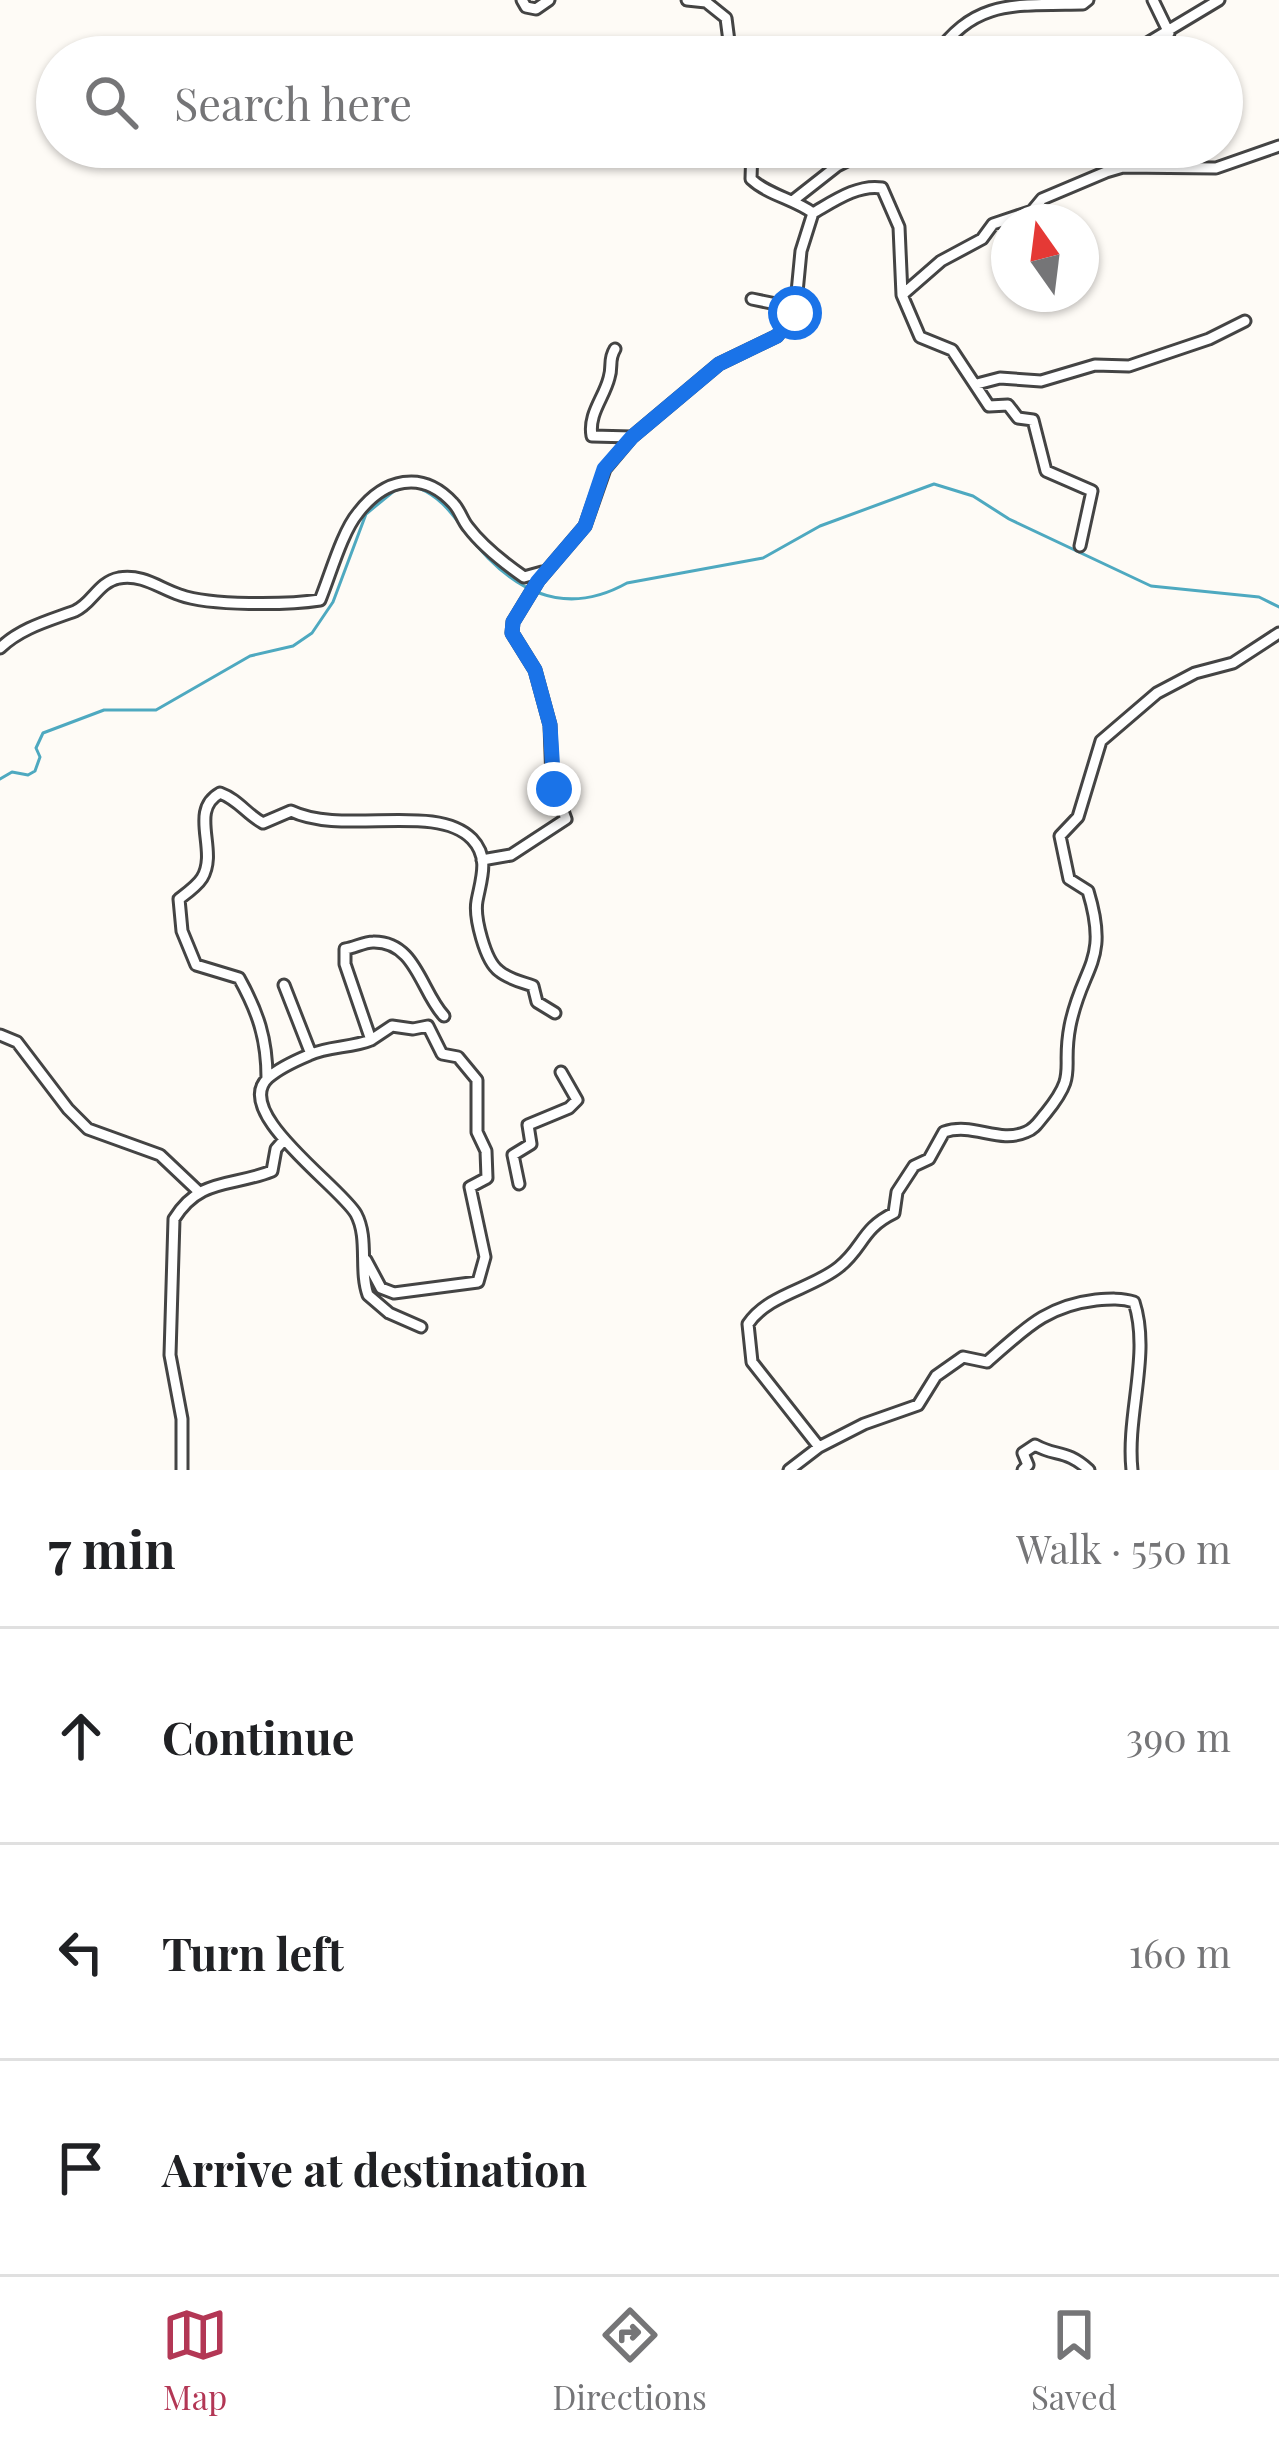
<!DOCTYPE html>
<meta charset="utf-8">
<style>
:root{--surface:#fff;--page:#f2f2f2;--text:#202124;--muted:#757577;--line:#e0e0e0;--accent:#b33755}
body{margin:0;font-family:"Playfair Display",serif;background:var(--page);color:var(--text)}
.compass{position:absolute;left:991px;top:204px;width:108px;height:108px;border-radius:50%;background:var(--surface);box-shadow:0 3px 9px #0004;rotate:346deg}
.stop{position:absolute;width:36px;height:36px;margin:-27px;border:9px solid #1a73e8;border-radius:50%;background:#fff}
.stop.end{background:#1a73e8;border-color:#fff;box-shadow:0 3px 12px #0008}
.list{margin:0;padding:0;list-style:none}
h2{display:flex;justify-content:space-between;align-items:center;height:156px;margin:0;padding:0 48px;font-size:51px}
h2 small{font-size:39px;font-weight:400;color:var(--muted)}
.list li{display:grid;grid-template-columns:78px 1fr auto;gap:36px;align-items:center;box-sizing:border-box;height:216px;padding:0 48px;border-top:3px solid var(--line)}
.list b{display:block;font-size:45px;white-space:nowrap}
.list em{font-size:39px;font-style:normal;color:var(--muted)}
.icon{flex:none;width:66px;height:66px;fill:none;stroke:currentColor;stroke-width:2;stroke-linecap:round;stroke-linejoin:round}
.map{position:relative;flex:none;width:1279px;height:1470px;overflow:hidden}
.search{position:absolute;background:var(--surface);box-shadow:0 3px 9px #0004;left:36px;right:36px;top:36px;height:132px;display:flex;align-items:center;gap:30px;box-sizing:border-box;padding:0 42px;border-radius:66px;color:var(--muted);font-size:45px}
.sheet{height:804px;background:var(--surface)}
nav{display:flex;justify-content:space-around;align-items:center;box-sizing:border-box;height:168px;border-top:3px solid var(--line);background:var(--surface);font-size:33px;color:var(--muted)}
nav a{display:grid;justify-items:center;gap:6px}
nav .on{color:var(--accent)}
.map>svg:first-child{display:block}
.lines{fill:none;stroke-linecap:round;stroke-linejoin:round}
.stream{stroke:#4ea9c0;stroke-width:3}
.minor-casing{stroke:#444;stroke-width:15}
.minor{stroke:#fff;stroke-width:9}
.route{stroke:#1a73e8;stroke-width:15}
</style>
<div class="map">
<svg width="1279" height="1470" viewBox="0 0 1279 1470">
<rect width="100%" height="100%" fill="#fefbf6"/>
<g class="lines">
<path class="stream" d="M419 488C442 498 451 513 466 532 508 588 561 620 627 583L763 558 820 526 934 484 973 496 1009 519 1151 586 1259 597 1279 607
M0 779 12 772 28 775 35 771 40 757 36 748 43 733 104 710H156L250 656 293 646 312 633 333 602 366 514 394 491 405 487"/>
<defs>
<path id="minor" d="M522 0 526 7 536 9 549 0
M687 0 706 2 726 18 731 57
M1153 0 1169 33
M934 57C975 0 1010 5 1083 4L1088 0
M1124 57 1219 0
M795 199 837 166 875 147
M813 213C834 201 858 184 882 188L899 227 902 295 920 337 952 350 989 406 1008 405 1018 418 1033 420 1046 471 1092 491 1080 546
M902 295 941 261 982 239 993 224 1032 211 1042 199 1106 172 1123 167 1216 168 1279 146
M752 299 786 306 795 313
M615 349C608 360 613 366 609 378 604 398 588 414 592 436L632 437
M977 384 1000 378 1041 381 1095 365 1129 366 1209 339 1245 321
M0 648C21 628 48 621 75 611 92 604 98 582 119 578 143 574 159 588 180 595 210 606 288 605 320 600 330 576 342 532 358 513 384 479 422 469 453 503 460 510 462 520 468 527 483 547 504 563 524 577L542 572
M482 860 511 855 566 819 552 781 550 725 535 670 512 633 513 622 538 581 585 526 605 469 632 437 719 364 777 336 795 313 801 251 813 213C794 199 768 195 751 179L752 147
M284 985 311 1054
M0 1035 17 1042 68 1109 88 1129 160 1155 198 1191
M267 1078C267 1039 258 1012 239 978L196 965 182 931 179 899C187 893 197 886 202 878 219 850 188 811 220 793 239 800 246 814 263 823L291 811C343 836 436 802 472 839 490 858 481 879 477 901 474 917 485 961 499 971 508 979 522 982 533 986L537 1002 555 1013
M519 1184 513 1155 531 1144 528 1125 569 1108 577 1100 561 1072
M366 1260 381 1288 394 1293 478 1282 485 1257 470 1187 487 1178 486 1151 477 1132V1080L458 1057 442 1054 428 1026 413 1029 392 1026 371 1040
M421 1327 389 1313 368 1295C359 1270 369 1238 356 1214 341 1187 231 1112 268 1078 278 1069 297 1060 309 1055 328 1046 351 1048 371 1040L345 964V949C354 948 364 942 373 942 416 941 421 992 444 1016
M819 1447 752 1362 748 1324C768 1294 812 1289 839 1267 864 1247 861 1229 894 1213L897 1192 914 1166 929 1159 944 1132C973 1122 999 1144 1026 1132 1035 1129 1039 1121 1046 1113 1079 1072 1061 1072 1070 1026 1082 965 1110 963 1088 891L1069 879 1060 836 1078 817 1101 741 1157 693 1195 673 1233 663 1279 633
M182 1470V1419L170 1355 174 1219C200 1177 232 1187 272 1171L276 1149 283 1141
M789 1470 819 1447 864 1424 918 1405 936 1376 963 1357 987 1362C1024 1330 1045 1306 1096 1300 1109 1299 1122 1298 1134 1302 1151 1354 1126 1415 1132 1470
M1023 1470 1028 1465 1023 1453 1035 1445C1056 1457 1066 1449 1089 1470"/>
</defs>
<use href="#minor" class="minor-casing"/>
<use href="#minor" class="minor"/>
</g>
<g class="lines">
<path class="route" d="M554 789 550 725 535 670 512 633 513 622 538 581 585 526 604 469 632 437 719 364 777 336 795 313"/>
</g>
</svg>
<svg class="compass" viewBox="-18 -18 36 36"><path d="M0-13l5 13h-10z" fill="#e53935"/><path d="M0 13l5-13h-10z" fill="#757577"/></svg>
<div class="stop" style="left:795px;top:313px"></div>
<div class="stop end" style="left:554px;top:789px"></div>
<div class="search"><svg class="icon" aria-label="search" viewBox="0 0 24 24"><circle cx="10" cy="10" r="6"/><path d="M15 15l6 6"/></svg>Search here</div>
</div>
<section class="sheet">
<h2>7 min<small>Walk · 550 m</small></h2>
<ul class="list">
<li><svg class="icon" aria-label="ahead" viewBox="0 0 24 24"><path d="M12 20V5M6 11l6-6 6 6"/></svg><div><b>Continue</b></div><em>390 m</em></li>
<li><svg class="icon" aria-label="left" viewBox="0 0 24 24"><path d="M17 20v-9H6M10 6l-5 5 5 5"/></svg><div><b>Turn left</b></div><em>160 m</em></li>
<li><svg class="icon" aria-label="arrive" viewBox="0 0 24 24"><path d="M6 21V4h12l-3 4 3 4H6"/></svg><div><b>Arrive at destination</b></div></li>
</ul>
</section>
<nav>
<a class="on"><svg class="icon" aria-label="map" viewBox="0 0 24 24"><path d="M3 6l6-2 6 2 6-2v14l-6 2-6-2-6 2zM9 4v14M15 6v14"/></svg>Map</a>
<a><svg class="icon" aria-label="directions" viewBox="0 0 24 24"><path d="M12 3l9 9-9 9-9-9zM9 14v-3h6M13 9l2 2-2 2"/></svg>Directions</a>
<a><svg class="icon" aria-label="saved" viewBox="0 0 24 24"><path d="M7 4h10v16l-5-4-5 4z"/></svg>Saved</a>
</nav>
